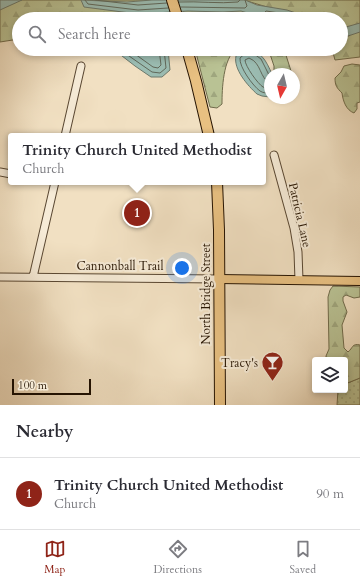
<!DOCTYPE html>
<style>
:root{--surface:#fff;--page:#f2f2f3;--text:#2b2b33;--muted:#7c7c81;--line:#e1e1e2;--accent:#8f2418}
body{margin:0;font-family:Cardo,serif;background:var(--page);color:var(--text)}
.controls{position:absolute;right:12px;bottom:12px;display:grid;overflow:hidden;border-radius:4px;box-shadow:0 2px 6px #0003}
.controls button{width:36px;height:36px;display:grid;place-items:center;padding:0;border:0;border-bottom:1px solid var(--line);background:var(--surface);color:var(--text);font:20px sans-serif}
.compass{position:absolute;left:264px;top:68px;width:36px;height:36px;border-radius:50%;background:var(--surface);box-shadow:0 2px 6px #0003;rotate:188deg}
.scale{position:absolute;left:12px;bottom:10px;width:79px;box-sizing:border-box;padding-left:4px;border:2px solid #261402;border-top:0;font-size:11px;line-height:14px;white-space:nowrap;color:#261402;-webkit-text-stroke:3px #f6ebd7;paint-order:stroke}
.you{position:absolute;left:182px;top:268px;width:14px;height:14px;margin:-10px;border:3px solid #fff;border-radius:50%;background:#1a73e8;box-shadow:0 0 0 6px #1a73e833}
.badge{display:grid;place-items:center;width:26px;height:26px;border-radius:50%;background:var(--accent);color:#fff;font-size:13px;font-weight:700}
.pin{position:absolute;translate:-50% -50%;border:2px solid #fff;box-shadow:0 1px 4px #0006}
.popup{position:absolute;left:8px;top:133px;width:258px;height:52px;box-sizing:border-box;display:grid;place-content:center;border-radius:4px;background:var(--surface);filter:drop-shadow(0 1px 3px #0005);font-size:13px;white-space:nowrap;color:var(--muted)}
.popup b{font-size:15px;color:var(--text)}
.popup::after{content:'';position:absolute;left:50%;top:100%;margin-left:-8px;border:8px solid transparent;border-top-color:var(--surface)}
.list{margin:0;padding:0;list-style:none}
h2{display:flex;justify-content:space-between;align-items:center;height:52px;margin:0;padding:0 16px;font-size:17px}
h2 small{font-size:13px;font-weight:400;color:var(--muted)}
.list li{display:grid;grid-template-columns:26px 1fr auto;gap:12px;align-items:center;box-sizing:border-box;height:72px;padding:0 16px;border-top:1px solid var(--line)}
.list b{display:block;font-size:15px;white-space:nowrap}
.list p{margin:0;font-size:13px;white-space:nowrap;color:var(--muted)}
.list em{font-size:13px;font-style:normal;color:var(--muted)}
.icon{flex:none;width:22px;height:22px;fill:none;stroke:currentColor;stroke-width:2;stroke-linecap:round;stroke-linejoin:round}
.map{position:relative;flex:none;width:360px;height:405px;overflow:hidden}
.search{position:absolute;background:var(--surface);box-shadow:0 2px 6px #0003;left:12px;right:12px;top:12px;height:44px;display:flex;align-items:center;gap:10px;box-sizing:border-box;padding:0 14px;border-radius:22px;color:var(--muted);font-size:15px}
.sheet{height:124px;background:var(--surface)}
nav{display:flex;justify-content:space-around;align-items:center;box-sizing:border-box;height:56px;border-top:1px solid var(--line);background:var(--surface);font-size:11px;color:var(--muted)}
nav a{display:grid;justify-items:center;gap:2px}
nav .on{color:var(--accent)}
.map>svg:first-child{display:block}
.grass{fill:url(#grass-dots);stroke:#706b4b}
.forest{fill:url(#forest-firs);stroke:#706b4b}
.water{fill:#9bbdb3;stroke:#6c796c}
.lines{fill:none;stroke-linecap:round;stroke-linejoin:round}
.shore{stroke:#60685a;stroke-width:1}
.minor-casing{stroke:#594732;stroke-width:9}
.major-casing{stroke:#261402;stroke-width:10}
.highway-casing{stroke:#261402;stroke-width:12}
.minor{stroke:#f6ebd7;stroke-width:7}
.major{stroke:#e8c081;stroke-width:8}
.highway{stroke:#e8c081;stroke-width:10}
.labels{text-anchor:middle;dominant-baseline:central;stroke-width:4;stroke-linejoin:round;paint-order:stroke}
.street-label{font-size:12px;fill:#261402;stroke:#f6ebd7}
.poi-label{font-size:12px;fill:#261402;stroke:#f6ebd7;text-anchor:end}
</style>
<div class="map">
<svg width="360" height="405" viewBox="0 0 360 405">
<defs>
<pattern id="grass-dots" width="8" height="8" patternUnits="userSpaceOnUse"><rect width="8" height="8" fill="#b9c294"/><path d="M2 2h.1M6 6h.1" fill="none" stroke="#9fa67e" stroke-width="1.8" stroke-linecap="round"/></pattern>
<pattern id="forest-firs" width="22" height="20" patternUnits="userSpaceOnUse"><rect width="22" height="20" fill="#b9c294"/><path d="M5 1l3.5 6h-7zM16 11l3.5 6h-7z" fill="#9fa67e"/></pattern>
</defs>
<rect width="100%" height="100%" fill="#f1e0c2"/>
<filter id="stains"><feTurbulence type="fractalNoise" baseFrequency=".005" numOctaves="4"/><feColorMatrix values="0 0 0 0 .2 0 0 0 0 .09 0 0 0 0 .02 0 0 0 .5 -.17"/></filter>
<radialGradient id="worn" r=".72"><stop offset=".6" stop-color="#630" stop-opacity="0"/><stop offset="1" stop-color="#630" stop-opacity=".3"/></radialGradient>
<path class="grass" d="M360 378V405H337L338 390H345V384Z"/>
<path class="forest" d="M0 0H163L167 15C146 26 126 11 107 19H19V39L0 42Z
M180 0H360V57L335 60 332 49H341V19H290L287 13 247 1 243 19H186Z
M195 49H236C223 59 222 89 222 104L217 108 210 107Z
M260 49H284L292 74H274V66L270 54Z
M352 64 360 65V102L357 103V109L354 113C346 110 343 101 342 93 337 88 335 86 335 78L341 72 344 66Z
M333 286 360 287V297L354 298 346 295 343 297V301L347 312 342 325 344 348 348 352C353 348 352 343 360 345V378L345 384V360H326V356L329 349 328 297 330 290Z"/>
<path class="water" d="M0 0H22L0 10Z
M81 0 127 2 152 0H245L257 5 287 10 314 19H267L241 11 223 12 188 11 138 14 84 7Z
M360 23V32L348 36H341V26L346 27Z
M113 49H168L170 70 162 77H151L135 66Z
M246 49C262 51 266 61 272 74H270V97L262 96 257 94C248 86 233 69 236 56Z"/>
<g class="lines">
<path class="shore" d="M85 0 88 4 138 10 168 8
M95 0 138 5 167 3
M179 2C199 1 219 4 238 2L240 0
M181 7 245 8 247 6 245 0
M265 19 264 13 266 11 286 14 302 19
M119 49 152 72 160 73 166 68 164 49
M128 49 153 67 158 68 161 65 159 49
M270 77 261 59 250 51H248L240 58C239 67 253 86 260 91 263 93 266 93 270 93
M270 83C259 78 262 63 249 58L245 60C245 66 258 84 263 87 266 88 267 88 270 88"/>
<defs>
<path id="minor" d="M65 136 81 66
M274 155 294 228 298 252 299 280
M0 172 11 174
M0 277 219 279
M33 277 55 182"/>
<path id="major" d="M219 279 360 281"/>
<path id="highway" d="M172 0 178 19
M187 49 196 81 209 136
M217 182 219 230 220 405"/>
</defs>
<use href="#minor" class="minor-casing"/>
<use href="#major" class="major-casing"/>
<use href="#highway" class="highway-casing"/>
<use href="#minor" class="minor"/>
<use href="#major" class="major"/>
<use href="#highway" class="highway"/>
</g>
<defs>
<symbol id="bar-pin" viewBox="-11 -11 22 30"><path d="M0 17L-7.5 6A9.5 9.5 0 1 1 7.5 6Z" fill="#8f2418" stroke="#f6ebd7"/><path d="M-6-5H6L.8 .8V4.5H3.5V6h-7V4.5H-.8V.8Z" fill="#fff"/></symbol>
</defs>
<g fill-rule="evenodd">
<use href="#bar-pin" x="260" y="350" width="25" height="34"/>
</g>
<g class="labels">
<g class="street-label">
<text transform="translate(300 215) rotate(77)">Patricia Lane</text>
<text x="120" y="266">Cannonball Trail</text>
<text transform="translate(206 294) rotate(-90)">North Bridge Street</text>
</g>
<g class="poi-label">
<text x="258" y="363">Tracy's</text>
</g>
</g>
<rect width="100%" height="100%" filter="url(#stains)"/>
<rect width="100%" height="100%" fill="url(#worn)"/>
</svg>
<div class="controls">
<button><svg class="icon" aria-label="layers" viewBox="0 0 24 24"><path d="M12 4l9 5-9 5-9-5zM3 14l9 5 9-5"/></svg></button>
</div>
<svg class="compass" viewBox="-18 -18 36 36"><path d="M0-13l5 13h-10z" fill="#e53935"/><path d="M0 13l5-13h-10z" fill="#7c7c81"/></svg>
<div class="scale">100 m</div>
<div class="you"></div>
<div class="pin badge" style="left:137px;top:213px">1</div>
<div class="popup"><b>Trinity Church United Methodist</b>Church</div>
<div class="search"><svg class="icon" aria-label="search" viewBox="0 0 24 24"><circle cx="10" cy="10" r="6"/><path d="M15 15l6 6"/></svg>Search here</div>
</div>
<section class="sheet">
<h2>Nearby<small></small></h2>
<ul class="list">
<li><span class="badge">1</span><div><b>Trinity Church United Methodist</b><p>Church</p></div><em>90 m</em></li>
</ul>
</section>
<nav>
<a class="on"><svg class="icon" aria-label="map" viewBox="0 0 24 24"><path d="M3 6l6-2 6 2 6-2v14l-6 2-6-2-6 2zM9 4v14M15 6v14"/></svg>Map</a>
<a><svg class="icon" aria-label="directions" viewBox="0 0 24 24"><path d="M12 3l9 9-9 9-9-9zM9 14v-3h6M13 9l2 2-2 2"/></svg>Directions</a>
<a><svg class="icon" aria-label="saved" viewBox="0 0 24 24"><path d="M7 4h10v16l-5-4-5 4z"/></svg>Saved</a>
</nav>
